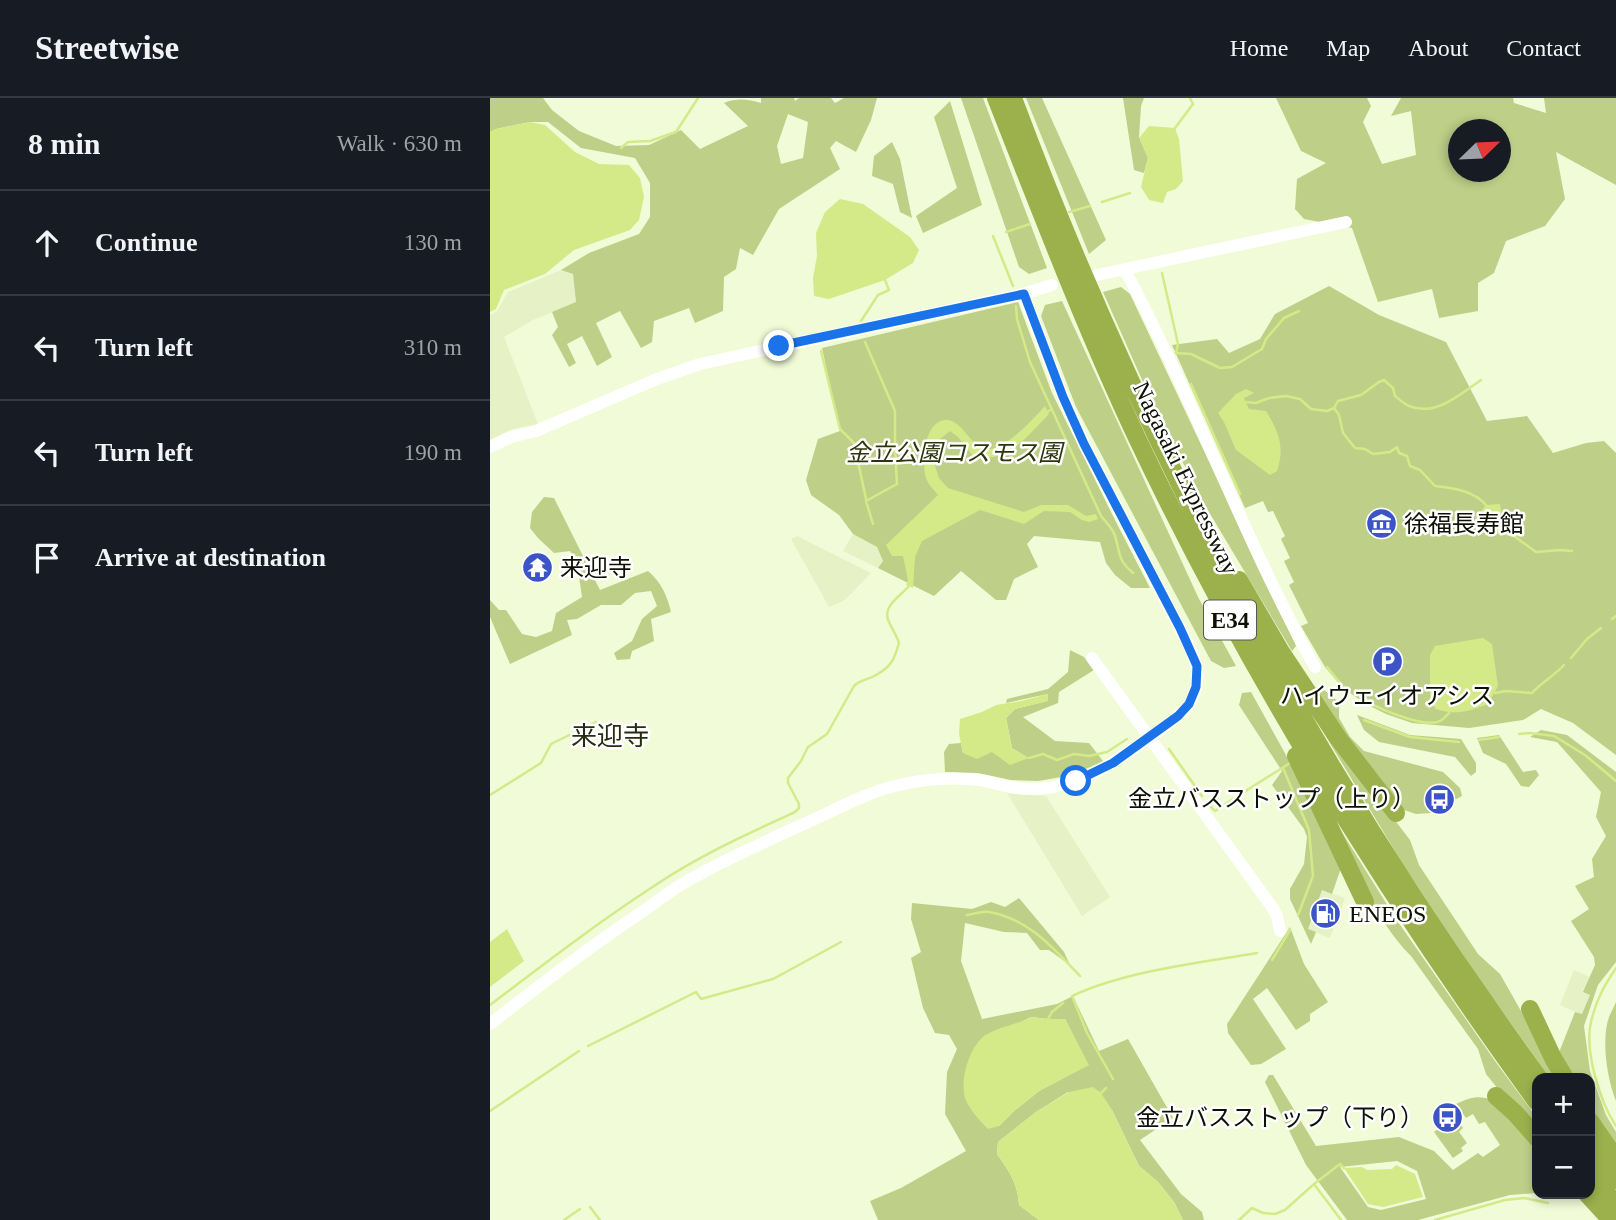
<!DOCTYPE html>
<meta charset="utf-8">
<style>
:root{--surface:#171b24;--page:#242831;--text:#f1f3f6;--muted:#9ea1a6;--line:#363941}
body{margin:0;font-family:"Times New Roman","Noto Sans JP",serif;background:var(--page);color:var(--text)}
.controls{position:absolute;right:21px;bottom:21px;display:grid;overflow:hidden;border-radius:14px;box-shadow:0 4px 10px #0003}
.controls button{width:63px;height:63px;display:grid;place-items:center;padding:0;border:0;border-bottom:2px solid var(--line);background:var(--surface);color:var(--text);font:35px sans-serif}
.compass{position:absolute;left:958px;top:21px;width:63px;height:63px;border-radius:50%;background:var(--surface);box-shadow:0 4px 10px #0003;rotate:67deg}
.stop{position:absolute;width:21px;height:21px;margin:-16px;border:5px solid #1a73e8;border-radius:50%;background:#fff}
.stop.end{background:#1a73e8;border-color:#fff;box-shadow:0 2px 7px #0008}
.list{margin:0;padding:0;list-style:none}
h2{display:flex;justify-content:space-between;align-items:center;height:91px;margin:0;padding:0 28px;font-size:30px}
h2 small{font-size:23px;font-weight:400;color:var(--muted)}
.list li{display:grid;grid-template-columns:46px 1fr auto;gap:21px;align-items:center;box-sizing:border-box;height:105px;padding:0 28px;border-top:2px solid var(--line)}
.list b{display:block;font-size:26px;white-space:nowrap}
.list em{font-size:23px;font-style:normal;color:var(--muted)}
.icon{flex:none;width:38px;height:38px;fill:none;stroke:currentColor;stroke-width:2;stroke-linecap:round;stroke-linejoin:round}
.map{position:relative;flex:none;width:1126px;height:1122px;overflow:hidden}
header{display:flex;align-items:center;gap:42px;box-sizing:border-box;height:98px;padding:0 35px;background:var(--surface);border-bottom:2px solid var(--line)}
header strong{font-size:33px}
nav{display:flex;gap:38px;margin-inline-start:auto;font-size:24px}
main{display:flex}
aside{flex:1;background:var(--surface)}
.map>svg:first-child{display:block}
.built{fill:#e6f1c6}
.green{fill:#becf88;fill-rule:evenodd}
.water{fill:#d4ea89}
.lines{fill:none;stroke-linecap:round;stroke-linejoin:round}
.stream{stroke:#d4ea89;stroke-width:2.5}
.tertiary{stroke:#fff;stroke-width:12}
.motorway{stroke:#9cb14c;stroke-width:18}
.route{stroke:#1a73e8;stroke-width:9}
.labels{text-anchor:middle;dominant-baseline:central;stroke-width:5;stroke-linejoin:round;paint-order:stroke}
.shield{fill:#fff;stroke:#565850;stroke-width:2}
.shield-label{font-size:23px;font-weight:bold;fill:#0d1005}
.park-label{font-size:24px;font-style:italic;fill:#2d350c;stroke:#fff}
.street-label{font-size:24px;fill:#0d1005;stroke:#fff}
.poi-label{font-size:24px;fill:#0d1005;stroke:#fff;text-anchor:start}
.neighbourhood-label{font-size:26px;fill:#272d10;stroke:#fff}
</style>
<header>
<strong>Streetwise</strong>
<nav><a>Home</a><a>Map</a><a>About</a><a>Contact</a></nav>
</header>
<main>
<aside>
<h2>8 min<small>Walk · 630 m</small></h2>
<ul class="list">
<li><svg class="icon" aria-label="ahead" viewBox="0 0 24 24"><path d="M12 20V5M6 11l6-6 6 6"/></svg><div><b>Continue</b></div><em>130 m</em></li>
<li><svg class="icon" aria-label="left" viewBox="0 0 24 24"><path d="M17 20v-9H6M10 6l-5 5 5 5"/></svg><div><b>Turn left</b></div><em>310 m</em></li>
<li><svg class="icon" aria-label="left" viewBox="0 0 24 24"><path d="M17 20v-9H6M10 6l-5 5 5 5"/></svg><div><b>Turn left</b></div><em>190 m</em></li>
<li><svg class="icon" aria-label="arrive" viewBox="0 0 24 24"><path d="M6 21V4h12l-3 4 3 4H6"/></svg><div><b>Arrive at destination</b></div></li>
</ul>
</aside>
<div class="map">
<svg width="1126" height="1122" viewBox="0 0 1126 1122">
<rect width="100%" height="100%" fill="#f1fbd7"/>
<path class="built" d="M71 172 83 176 86 205 43 222 14 239 48 326 22 331 0 342V217L7 213 18 194Z
M363 436 387 449 393 463 388 470 353 453Z
M307 438 381 475 355 502 339 509 301 441Z
M517 695 556 698 620 799 592 818Z
M832 792 855 800 840 840 817 831Z
M1084 872 1100 879 1093 894 1100 897 1092 917 1070 907Z"/>
<path class="green" d="M0 0H53L62 12 89 33 126 48 159 47 191 32 210 51 258 28 234 5C247 0 257 1 271 5V0H304L305 3 309 0H341L345 5 354 0H387L381 22 366 54 346 43 340 50 350 71 289 111 263 157 250 150 246 171 234 179 233 213 205 225 199 210 164 223 162 244 151 250 130 213 106 225 122 259 107 268 92 238 77 246 86 265 79 269 62 237 68 229 62 214 86 204 83 176 71 172 99 155 149 136 160 119V85L145 60 91 50 58 24H40L6 31 0 34ZM298 16 318 24 313 60 291 66 287 48Z
M471 0H493L557 170 539 176 529 169Z
M536 0H552L616 142 599 156Z
M633 0H654L651 8 649 39 658 60 654 75 644 72Z
M786 0H877L881 8 873 24 892 66 926 57 921 13 901 18 911 0H1023L1024 5 1056 15 1054 0H1126V87L1066 54 1075 101 1055 128 1016 143 1004 175 988 185V213L949 220 942 191 888 204 862 130 814 121 805 111 807 81 836 65 811 53ZM968 32H1010V74H968Z
M460 3 492 107 433 135 426 118 467 90 444 19Z
M402 44 410 61 422 120 410 114 403 86 382 78 384 58Z
M839 188 889 217 956 244 997 323 1037 318 1063 355 1096 345 1114 343 1126 355V657L1083 625 1051 611 1033 622 979 630 922 625 896 616 874 605 852 589 835 569 811 528 818 525 799 487 804 484 794 463 800 460 791 441 795 438 783 413 778 414 773 403 755 410 682 247 727 241 739 255 770 241 785 216Z
M631 189 640 196 806 548 802 553 716 409 665 311 613 194Z
M572 203 708 499 746 568 734 570 721 563 586 309 551 218 555 207Z
M528 204 562 295 626 424 660 490H641L625 477 616 465 610 444 544 438 537 446 548 469 524 481 516 502H506L471 473 444 498 388 470 393 463 387 449 363 436 349 417 321 397 316 382 328 341 350 333 332 250Z
M54 399 64 400 110 492 158 473C171 484 177 497 181 514L161 521 164 543 142 553 140 561 127 562 124 555 142 543 152 521 167 508 161 493 145 495 131 507H111L87 521 77 522 82 537 20 566 0 519V502L9 512H16L32 536 46 539 62 533 66 515 92 499 87 465 80 453 64 455 48 440 40 430 42 414Z
M580 552 594 559 604 572 569 594 568 605 533 619 565 643 599 645 613 663 583 677 548 683 521 682 488 675 455 674 454 654 459 646 471 645 473 655 502 654 538 660 522 650 516 620 525 611 557 603 558 596 516 605 517 601 558 591 578 574Z
M829 588 849 604V620L860 639 874 653 953 674 970 690 972 698 941 715 926 716 914 712 873 661 823 591Z
M761 594 827 713 851 770 842 796 832 792 818 831 826 834 821 846 800 801V791L814 766 817 739 814 731 782 687 792 673 749 607 752 595Z
M817 607 920 742 929 767 988 856 1010 876 1069 980H1060L991 884 914 768Z
M867 617 920 637 971 641 986 665V674L981 678 965 659 889 644 874 632Z
M1051 632 1077 637 1126 674V864L1108 887 1094 928 1100 973 1116 1017 1126 1034V1050L1100 1008V980H1083L1068 957 1085 914 1092 916 1100 897 1093 894 1105 867 1104 859 1081 823 1099 811 1085 788 1104 779 1102 761 1116 738 1106 719 1111 694 1067 644 1040 639Z
M1009 637 1033 674 1046 672 1049 677 1039 689 1031 688 1016 666 993 655 987 640Z
M838 712 906 821 1005 963 1047 1020V1034L1017 1002 996 976 988 951 921 858C883 820 861 760 838 712Z
M529 800 574 854 580 867 559 852H550L537 835 514 834 475 825 471 863 492 921 567 906 583 898 609 953 638 941 683 1020 650 1042 691 1096 712 1114 714 1122H693L684 1104 668 1084 649 1068 622 1012 578 994 546 1014 508 1044 507 1056C519 1073 528 1086 529 1107L549 1122H388L380 1103 411 1090 476 1053 455 1016 457 974 467 951 459 937 445 935 433 910 421 860 431 854 421 821 422 805 482 811 501 804 515 809ZM541 919 558 921H575L598 967 549 993 524 1013 509 1028 507 932 529 925Z
M800 829 814 866 838 904 820 916V923L806 932 777 890 763 901 796 951 771 966 761 967 738 935 737 926Z
M1126 904V1003C1117 981 1111 941 1119 919 1121 914 1124 909 1126 904Z
M779 977H783L826 1048 909 1039 944 1053 963 1072 988 1055 993 1059 1010 1047 995 1024 989 1026 983 1016 976 1020 966 1006C980 999 989 997 1003 1002L1047 1048V1095L1020 1097 928 1122H857L816 1067 775 984ZM907 1063 927 1073 936 1101 891 1112 878 1109 850 1069Z
M965 1019 973 1030 969 1034 977 1045 971 1050 973 1053 963 1060 944 1034Z"/>
<path class="water" d="M40 24 55 27 85 54 109 66 139 67 150 80 154 99 149 122 140 132 84 152 55 176 14 192 6 211 0 214V34L6 31Z
M659 28 685 30 689 41 693 83 686 91 677 94 673 105 659 102 651 89 658 60 649 40Z
M350 101 373 106 420 139 429 152 423 165 395 182 339 201 324 198 323 180 327 158 326 135 335 114Z
M756 291 764 295 754 300 759 311 776 313C789 334 795 349 787 373L780 377 746 352 734 324 728 315 746 296Z
M555 308 559 316C537 338 519 365 484 359L468 339 460 333 450 341 443 361 449 380 458 390 534 414 551 407H578L596 418 606 416 608 421 599 424 592 422 580 414 554 413 534 426 490 412 432 443 425 459 423 490 416 487 418 482 413 458H402L396 447 448 397C444 392 438 386 436 380 431 364 434 320 458 322 476 325 482 355 501 351 520 347 542 322 555 308Z
M1010 406 1012 421 1011 434 1004 437 996 433 992 412 996 407Z
M993 540 1002 546 1008 588 998 606C979 613 966 618 946 611L940 602V557L945 548Z
M558 596V603L525 611 516 620 522 650 539 660 520 667 502 654 487 661 473 655 469 636 470 621 492 614 506 607 531 603Z
M17 831 34 863 0 889V844Z
M541 919 558 921H575L599 967 549 993 524 1013 509 1028 498 1031C490 1023 479 1011 475 1000 470 981 479 950 494 938 508 929 526 927 541 919Z
M603 989 611 995 622 1012 649 1068 668 1084 684 1104 693 1122H549L529 1107C528 1086 519 1073 507 1056L508 1044 546 1014 579 994Z
M906 1067 925 1076 933 1099 893 1109 878 1106 854 1070 872 1069 877 1072 902 1071Z"/>
<g class="lines">
<path class="stream" d="M685 30 703 6 700 0
M131 50 138 44 160 43 186 34 208 0
M612 104 640 95
M579 114 600 108
M516 134 540 126
M503 138 523 188
M672 175 688 246 686 255 701 256 730 270 742 269 772 251 776 241 794 220 809 213
M526 208 527 221 540 264 611 418C616 424 623 431 625 438 631 457 627 461 643 475
M371 223 388 197 399 192 395 182
M375 244 405 313V351L407 386 376 403 383 426
M331 253 350 331 364 345 376 401
M701 286 750 396
M755 304 766 305 779 300 796 298 810 301 821 311 837 313 844 310 848 303 871 297 889 284 894 282 903 290 905 298C909 301 914 306 919 308 946 319 970 296 991 282
M844 310 849 317 853 335 865 350 875 351 883 356 900 354 907 349 909 355 917 358 920 368 930 372 945 388C964 390 984 393 996 407
M555 315 562 311
M1011 434 1024 438 1046 454 1070 452 1082 453
M1122 521 1126 518
M1081 560 1097 541 1111 530
M837 569 851 586
M1005 595 1016 593 1042 595C1052 584 1064 578 1074 567
M870 599C884 609 934 631 950 623 954 621 956 618 959 615
M874 622 920 639 969 644
M1029 636 1040 635 1064 638 1095 657 1126 683
M989 642 1009 639
M679 651 712 698
M539 660 553 656 567 662 584 656 599 658 617 654 637 641
M793 670 819 732 823 778 808 817
M754 694 800 665
M0 697 51 665 61 646 106 624
M718 706 725 713 743 701
M477 817C484 816 492 813 499 814 539 821 563 850 590 878
M782 862 800 832
M1126 870C1114 888 1106 902 1101 924 1094 952 1110 1004 1126 1028
M0 907C54 866 107 825 164 788 208 758 257 736 305 714L309 710V706L298 685V680L311 663 318 649 337 636 364 588C371 581 378 582 386 577 402 568 404 562 409 545 407 538 402 531 399 524 391 508 411 498 420 487
M558 921 562 914 573 905
M98 948 206 894 211 901 283 881 351 844
M623 981 597 935 582 898C636 873 708 865 767 855
M611 995 616 990
M0 1013 89 953
M824 1086 851 1122
M100 1109 110 1122
M74 1122 90 1111
M749 1122 762 1110 773 1115 785 1116 795 1112 824 1086 850 1066 854 1070
M945 1122 1015 1102 1034 1100 1058 1105"/>
<path class="tertiary" d="M635 172C704 302 754 441 825 569
M607 177 856 124
M0 349 21 339 46 333 167 281 210 266 533 196 562 187
M602 560 782 809 787 818 790 833
M0 926C49 888 98 850 149 816 165 805 181 792 197 783 236 761 276 743 316 725 347 711 377 694 409 687 434 681 464 679 489 682 499 683 509 687 520 689 547 694 577 689 602 676 621 667 691 621 700 605 710 587 709 572 702 554L594 346 573 299 533 196"/>
<path class="motorway" d="M506 0C551 114 595 229 647 340 758 574 895 795 1047 1004
M523 0C574 137 632 270 697 401 716 440 734 479 755 516 842 678 941 832 1049 980
M749 482 791 554 848 640 906 715
M806 658 875 804
M1040 911 1063 960 1075 980
M1006 998 1025 1015 1047 1040
M1100 1023 1126 1061
M1100 1048 1126 1082
M1100 1073 1126 1107
M1097 1096 1121 1122"/>
</g>
<g class="lines">
<path class="route" d="M289 248 534 196 573 299 594 346 690 530 707 568 706 589 699 606 688 618 623 665 586 683"/>
</g>
<defs>
<symbol id="museum-disc" viewBox="-11 -11 22 22"><circle r="9.5" fill="#3c54c7" stroke="#fff"/><path d="M0-6L6-3V-2H-6V-3ZM-5-1h2V3h-2ZM-1-1h2V3h-2ZM3-1h2V3H3ZM-6 4H6V6H-6Z" fill="#fff"/></symbol>
<symbol id="temple-disc" viewBox="-11 -11 22 22"><circle r="9.5" fill="#3c54c7" stroke="#fff"/><path d="M0-6L5-2H3V0L6.5 2.5H4V6H1.5V3h-3V6H-4V2.5H-6.5L-3 0V-2H-5Z" fill="#fff"/></symbol>
<symbol id="parking-disc" viewBox="-11 -11 22 22"><circle r="9.5" fill="#3c54c7" stroke="#fff"/><path d="M-3.5-5.5H1a3.5 3.5 0 0 1 0 7H-1V5.5H-3.5ZM-1-3.4V-.6H.8a1.4 1.4 0 0 0 0-2.8Z" fill="#fff"/></symbol>
<symbol id="bus-disc" viewBox="-11 -11 22 22"><circle r="9.5" fill="#3c54c7" stroke="#fff"/><path d="M-5-6H5V4H4V6H2V4H-2V6H-4V4H-5ZM-3.5-4V0h7V-4ZM-3.5 1.2v1.5H-2V1.2ZM2 1.2v1.5H3.5V1.2Z" fill="#fff"/></symbol>
<symbol id="fuel-disc" viewBox="-11 -11 22 22"><circle r="9.5" fill="#3c54c7" stroke="#fff"/><path d="M-5.5-6h7V0h2V4h1.3V-2.5L3-4.5l.8-.8L6-3V5H2.5V1h-1V6h-7ZM-4.2-4.7v3.2H.2V-4.7Z" fill="#fff"/></symbol>
</defs>
<g fill-rule="evenodd">
<use href="#museum-disc" x="874" y="408" width="35" height="35"/>
<use href="#temple-disc" x="30" y="452" width="35" height="35"/>
<use href="#parking-disc" x="880" y="546" width="35" height="35"/>
<use href="#bus-disc" x="932" y="684" width="35" height="35"/>
<use href="#fuel-disc" x="818" y="798" width="35" height="35"/>
<use href="#bus-disc" x="940" y="1002" width="35" height="35"/>
</g>
<g class="labels">
<rect class="shield" x="714" y="502.5" width="52" height="39" rx="5"/>
<g class="shield-label">
<text x="740" y="522">E34</text>
</g>
<g class="park-label">
<text x="464" y="355">金立公園コスモス園</text>
</g>
<g class="street-label">
<text transform="translate(696 380) rotate(64)">Nagasaki Expressway</text>
</g>
<g class="poi-label">
<text x="914" y="426">徐福長寿館</text>
<text x="70" y="470">来迎寺</text>
<text x="897" y="598" text-anchor="middle">ハイウェイオアシス</text>
<text x="926" y="701" text-anchor="end">金立バスストップ（上り）</text>
<text x="859" y="816">ENEOS</text>
<text x="934" y="1020" text-anchor="end">金立バスストップ（下り）</text>
</g>
<g class="neighbourhood-label">
<text x="120" y="638">来迎寺</text>
</g>
</g>
</svg>
<div class="controls">
<button>+</button>
<button>−</button>
</div>
<svg class="compass" viewBox="-18 -18 36 36"><path d="M0-13l5 13h-10z" fill="#e53935"/><path d="M0 13l5-13h-10z" fill="#9ea1a6"/></svg>
<div class="stop" style="left:586px;top:683px"></div>
<div class="stop end" style="left:289px;top:248px"></div>
</div>
</main>
